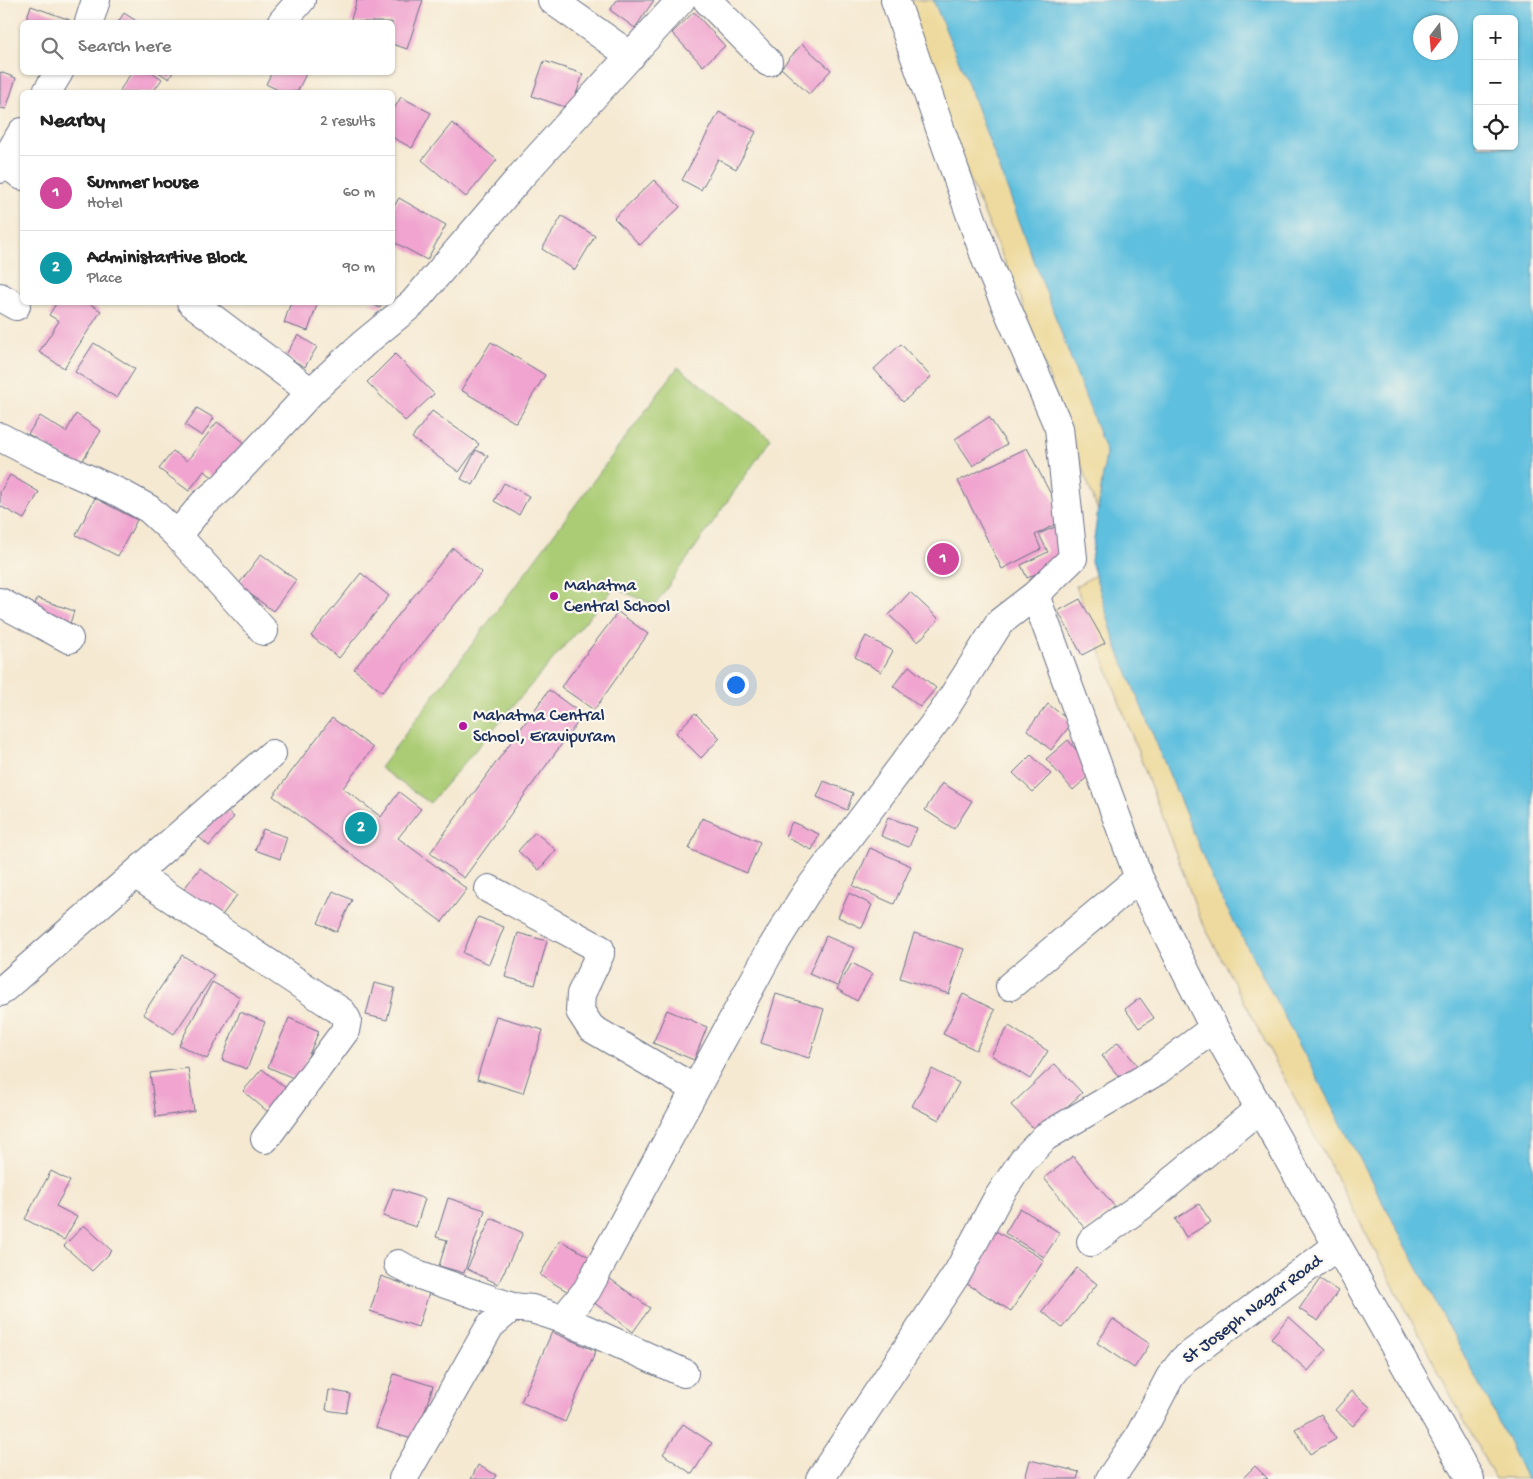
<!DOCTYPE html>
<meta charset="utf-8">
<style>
:root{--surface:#fff;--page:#f2f2f2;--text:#222;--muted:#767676;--line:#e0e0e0;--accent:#ea580c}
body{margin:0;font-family:"Gochi Hand",sans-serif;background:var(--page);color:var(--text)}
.controls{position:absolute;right:15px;top:15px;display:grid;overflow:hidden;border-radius:8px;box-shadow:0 1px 4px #0004}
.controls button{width:45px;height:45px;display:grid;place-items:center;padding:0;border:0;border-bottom:1px solid var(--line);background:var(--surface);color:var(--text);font:25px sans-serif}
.compass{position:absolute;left:1413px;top:15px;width:45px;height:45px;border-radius:50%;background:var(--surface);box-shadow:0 1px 4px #0004;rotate:196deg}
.you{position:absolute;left:735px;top:684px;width:18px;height:18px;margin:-12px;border:4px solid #fff;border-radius:50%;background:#1a73e8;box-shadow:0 0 0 8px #1a73e833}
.badge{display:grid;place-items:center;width:32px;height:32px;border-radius:50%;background:var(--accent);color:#fff;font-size:16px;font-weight:700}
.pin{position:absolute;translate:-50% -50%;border:2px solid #fff;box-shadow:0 1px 5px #0006}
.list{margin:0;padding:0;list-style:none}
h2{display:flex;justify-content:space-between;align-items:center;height:65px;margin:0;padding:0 20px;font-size:21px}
h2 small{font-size:16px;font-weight:400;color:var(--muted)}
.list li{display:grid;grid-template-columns:32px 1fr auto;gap:15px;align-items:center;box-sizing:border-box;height:75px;padding:0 20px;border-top:1px solid var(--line)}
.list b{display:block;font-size:19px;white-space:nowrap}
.list p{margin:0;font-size:16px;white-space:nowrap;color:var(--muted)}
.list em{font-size:16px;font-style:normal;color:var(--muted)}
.icon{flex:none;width:28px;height:28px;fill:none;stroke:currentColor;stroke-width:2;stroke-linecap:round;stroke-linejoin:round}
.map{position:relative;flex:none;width:1533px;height:1479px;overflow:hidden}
.search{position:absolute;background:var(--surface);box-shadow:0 1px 4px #0004;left:20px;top:20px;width:375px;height:55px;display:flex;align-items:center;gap:12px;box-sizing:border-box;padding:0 18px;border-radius:8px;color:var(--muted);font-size:19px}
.panel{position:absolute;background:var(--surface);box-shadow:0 1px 4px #0004;left:20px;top:90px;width:375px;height:215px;border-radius:8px}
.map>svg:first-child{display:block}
.green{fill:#abcc75;stroke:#637e6a}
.sand{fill:#eeda9e;stroke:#84847e}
.water{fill:#5fbfde;stroke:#3d779e;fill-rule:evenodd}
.building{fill:#f0a4cf}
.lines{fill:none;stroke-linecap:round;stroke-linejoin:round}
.street-casing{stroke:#677087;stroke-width:30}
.street{stroke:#fff;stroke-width:28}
.poi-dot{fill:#b5179e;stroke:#fbf7ec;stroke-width:2}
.labels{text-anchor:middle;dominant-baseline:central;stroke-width:4.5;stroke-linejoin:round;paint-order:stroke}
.poi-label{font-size:18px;fill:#1b2f5e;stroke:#fbf7ec;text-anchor:start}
.street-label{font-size:18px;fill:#1b2f5e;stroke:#fbf7ec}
</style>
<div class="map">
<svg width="1533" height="1479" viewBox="0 0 1533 1479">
<rect width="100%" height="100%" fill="#fbf7ec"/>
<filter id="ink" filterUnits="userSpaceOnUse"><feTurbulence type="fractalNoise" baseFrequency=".02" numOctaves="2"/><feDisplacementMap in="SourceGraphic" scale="10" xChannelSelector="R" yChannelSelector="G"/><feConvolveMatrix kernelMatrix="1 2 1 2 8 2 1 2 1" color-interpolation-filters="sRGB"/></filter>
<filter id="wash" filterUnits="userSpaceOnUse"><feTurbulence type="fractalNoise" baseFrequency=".0096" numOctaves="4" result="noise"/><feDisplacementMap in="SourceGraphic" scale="20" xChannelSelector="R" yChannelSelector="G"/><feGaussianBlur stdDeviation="1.12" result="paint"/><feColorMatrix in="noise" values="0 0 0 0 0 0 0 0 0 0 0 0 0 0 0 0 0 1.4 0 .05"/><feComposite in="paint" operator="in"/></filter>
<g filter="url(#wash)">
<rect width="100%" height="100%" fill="#f5e9d2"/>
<path class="green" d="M678 367 771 439 655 605 614 588 430 803 380 768Z"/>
<path class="sand" d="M894 0H1064L1533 1479H1495L1200 918 1076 586 1117 563 1020 298Z"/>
<path class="water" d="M933 0H1533V1479H1526L1491 1406 1216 888 1116 645 1091 561 1106 452 963 71ZM1477 19H1514V146H1477ZM1420 22H1450V52H1420Z"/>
<g id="blocks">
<path class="building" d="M357 0H423L407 49 392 44V22H350Z
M617 0H654L635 28 610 10Z
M31 6 70 20 69 22H25Z
M694 12 725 46 703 66 672 33Z
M124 13 138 22H118Z
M802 44 831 70 809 94 781 68Z
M544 61 583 74 571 109 532 96Z
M0 72 16 78 6 109 0 108Z
M132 72H152L162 79 153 92H125L120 90Z
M158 72H173L169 79Z
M272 72H307L297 92H282L266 84Z
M401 97 431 113 412 148 392 137V112Z
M719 112 756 132 736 169 718 159 701 190 682 180Z
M452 123 497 160 466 197 422 160Z
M654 180 680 207 640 245 614 218Z
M399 198 446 225 427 260 392 241V210Z
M562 216 595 236 575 270 542 249Z
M57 302H87L101 311 64 368 39 352 59 321 49 315Z
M291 302H318L308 331 284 323Z
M368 302H383L380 308Z
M298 335 317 347 305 367 285 356Z
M491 342 545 375 516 423 461 390Z
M94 343 135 369 117 398 75 372Z
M901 344 931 377 903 402 874 369Z
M395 354 434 394 405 421 367 382Z
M197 408 214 418 202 436 185 425Z
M432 411 479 444 459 472 412 438Z
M76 414 101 431 79 466 28 434 40 416 66 432Z
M989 417 1007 444 973 466 955 439Z
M217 422 244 442 217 480 204 471 189 491 159 469 173 451 187 461Z
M1027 448 1064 520 1035 535 1041 549 1002 569 958 481Z
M476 450 488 456 473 485 461 479Z
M10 475 39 492 24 519 0 506V492Z
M504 483 529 496 519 515 494 501Z
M95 498 137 520 118 556 76 535Z
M1055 527 1069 558 1027 578 1021 565 1048 552 1039 534Z
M453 548 482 572 382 692 354 669Z
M261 554 296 580 273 611 238 585Z
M361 573 389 596 339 658 311 636Z
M910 592 939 619 918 642 889 615Z
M37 598 74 611 68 630 31 618Z
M1080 599 1105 643 1082 655 1058 611Z
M618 612 648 634 594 710 561 687Z
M866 636 893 651 881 672 855 657Z
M909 666 936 688 920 707 893 686Z
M549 690 583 715 464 878 430 853Z
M1048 704 1072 723 1051 750 1027 730Z
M695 713 720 738 701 758 676 733Z
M332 718 373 748 343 788 381 817 399 792 421 809 398 838 467 889 442 922 273 796Z
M1068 740 1094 771 1073 790 1046 759Z
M1031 755 1051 774 1033 792 1013 773Z
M824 781 853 793 847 810 817 797Z
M942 783 972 801 954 829 925 810Z
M224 808 234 817 209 846 199 837Z
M888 817 917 828 909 847 881 836Z
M702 818 760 842 747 873 689 849Z
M792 822 819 834 812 850 785 837Z
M263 829 287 837 280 859 255 850Z
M535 832 556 850 539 870 518 851Z
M870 848 911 866 894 904 853 886Z
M200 868 237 895 220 918 183 890Z
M333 891 352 900 337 932 318 923Z
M849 893 872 905 862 928 838 917Z
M478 917 504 927 489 964 463 953Z
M518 933 547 941 535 985 505 977Z
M914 933 964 949 949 994 900 978Z
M826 936 854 948 837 986 809 974Z
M182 955 214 975 174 1034 143 1014Z
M852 963 872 974 857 1001 837 989Z
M212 982 240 997 207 1059 179 1045Z
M374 983 395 988 387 1020 366 1015Z
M776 994 824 1009 809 1058 761 1043Z
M963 994 995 1010 976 1050 943 1034Z
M1140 998 1154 1018 1139 1028 1125 1009Z
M667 1010 707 1027 694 1060 653 1043Z
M240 1012 265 1022 247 1069 222 1060Z
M496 1016 543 1030 523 1093 477 1079Z
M289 1018 319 1031 298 1080 268 1067Z
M1009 1026 1048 1051 1030 1079 991 1055Z
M1118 1042 1142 1071 1125 1084 1102 1056Z
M1055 1064 1082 1093 1038 1133 1011 1105Z
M188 1068 194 1111 156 1117 150 1073Z
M262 1069 287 1089 268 1112 243 1091Z
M932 1069 959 1083 939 1120 912 1106Z
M1073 1156 1115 1207 1086 1230 1044 1178Z
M51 1171 70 1181 56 1206 77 1217 64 1240 25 1219Z
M393 1188 425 1199 416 1227 383 1216Z
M448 1198 485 1210 464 1273 439 1266 447 1240 436 1237Z
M1199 1204 1211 1222 1186 1237 1175 1219Z
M1020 1208 1060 1233 1044 1257 1005 1233Z
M491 1218 523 1233 498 1284 467 1269Z
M84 1225 112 1251 92 1271 64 1246Z
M996 1231 1044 1260 1011 1311 964 1282Z
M560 1240 591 1258 570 1293 540 1275Z
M1077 1268 1097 1284 1062 1328 1042 1311Z
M381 1276 429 1293 418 1327 370 1311Z
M609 1278 650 1308 633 1332 592 1301Z
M1320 1279 1338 1291 1318 1321 1299 1309Z
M1289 1317 1326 1350 1308 1371 1271 1338Z
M1113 1319 1150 1344 1134 1368 1097 1343Z
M552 1332 596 1351 565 1422 521 1402Z
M394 1374 433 1386 415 1440 376 1428Z
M329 1390 350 1394 346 1413 326 1410Z
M1352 1391 1370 1407 1353 1426 1335 1410Z
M1321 1414 1336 1439 1310 1454 1295 1429Z
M683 1424 712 1443 692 1474 663 1454Z
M1030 1460 1079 1472 1077 1479H1025Z
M478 1465 496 1475 494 1479H471Z
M1255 1466 1268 1479H1242Z"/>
</g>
</g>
<g filter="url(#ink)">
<use href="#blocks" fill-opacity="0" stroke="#677087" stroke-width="1"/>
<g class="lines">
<defs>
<path id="street" d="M552 0 631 56
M707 0 768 62
M89 22 96 0
M282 22 301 0
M47 92 59 72
M4 162 22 176
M0 169 22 132
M0 297 16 306
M191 302 311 392
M0 437 39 457 120 493 149 509 177 535 203 504 224 486 311 392 363 344 413 303 522 175 681 0
M177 535 264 631
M1035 595 1139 878 1214 1028 1470 1479
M0 602 69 639
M135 874 342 1012 347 1020 345 1031 265 1139
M489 889 600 949V954L581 994 580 1011 591 1028 695 1089
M1010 986 1139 878
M0 992 272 754
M1091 1242 1144 1204 1260 1108
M398 1264 414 1273 512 1307
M563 1319 684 1373
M403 1479 490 1326 512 1307 532 1309 563 1319 587 1290 771 949 806 893 943 712 1000 622 1035 595 1073 558 1059 428 987 262 895 0
M820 1479 958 1272 997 1199 1023 1160 1045 1137 1157 1071 1214 1028
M1110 1479 1138 1438 1170 1377 1183 1360 1337 1246"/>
</defs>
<use href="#street" class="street-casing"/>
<use href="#street" class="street"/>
</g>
</g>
<g class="poi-dot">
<circle cx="554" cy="596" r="5"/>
<circle cx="463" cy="726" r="5"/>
</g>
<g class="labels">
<g class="poi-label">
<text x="564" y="586">Mahatma<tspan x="564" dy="21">Central School</tspan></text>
<text x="473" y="716">Mahatma Central<tspan x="473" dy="21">School, Eravipuram</tspan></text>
</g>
<g class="street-label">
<text transform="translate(1253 1310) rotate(-37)">St Joseph Nagar Road</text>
</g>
</g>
</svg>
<div class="controls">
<button>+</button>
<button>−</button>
<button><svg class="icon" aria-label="locate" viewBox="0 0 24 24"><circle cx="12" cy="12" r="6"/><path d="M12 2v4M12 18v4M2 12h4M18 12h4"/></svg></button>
</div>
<svg class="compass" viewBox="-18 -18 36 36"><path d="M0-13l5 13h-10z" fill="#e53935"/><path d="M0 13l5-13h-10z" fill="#767676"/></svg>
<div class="you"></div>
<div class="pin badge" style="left:943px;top:559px;background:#d1479c">1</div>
<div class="pin badge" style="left:361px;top:828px;background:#0f9aa8">2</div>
<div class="search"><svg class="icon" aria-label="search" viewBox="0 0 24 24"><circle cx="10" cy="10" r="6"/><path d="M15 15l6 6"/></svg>Search here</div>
<section class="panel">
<h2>Nearby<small>2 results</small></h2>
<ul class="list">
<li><span class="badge" style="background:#d1479c">1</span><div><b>Summer house</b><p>Hotel</p></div><em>60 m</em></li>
<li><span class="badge" style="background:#0f9aa8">2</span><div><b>Administartive Block</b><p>Place</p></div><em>90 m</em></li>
</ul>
</section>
</div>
